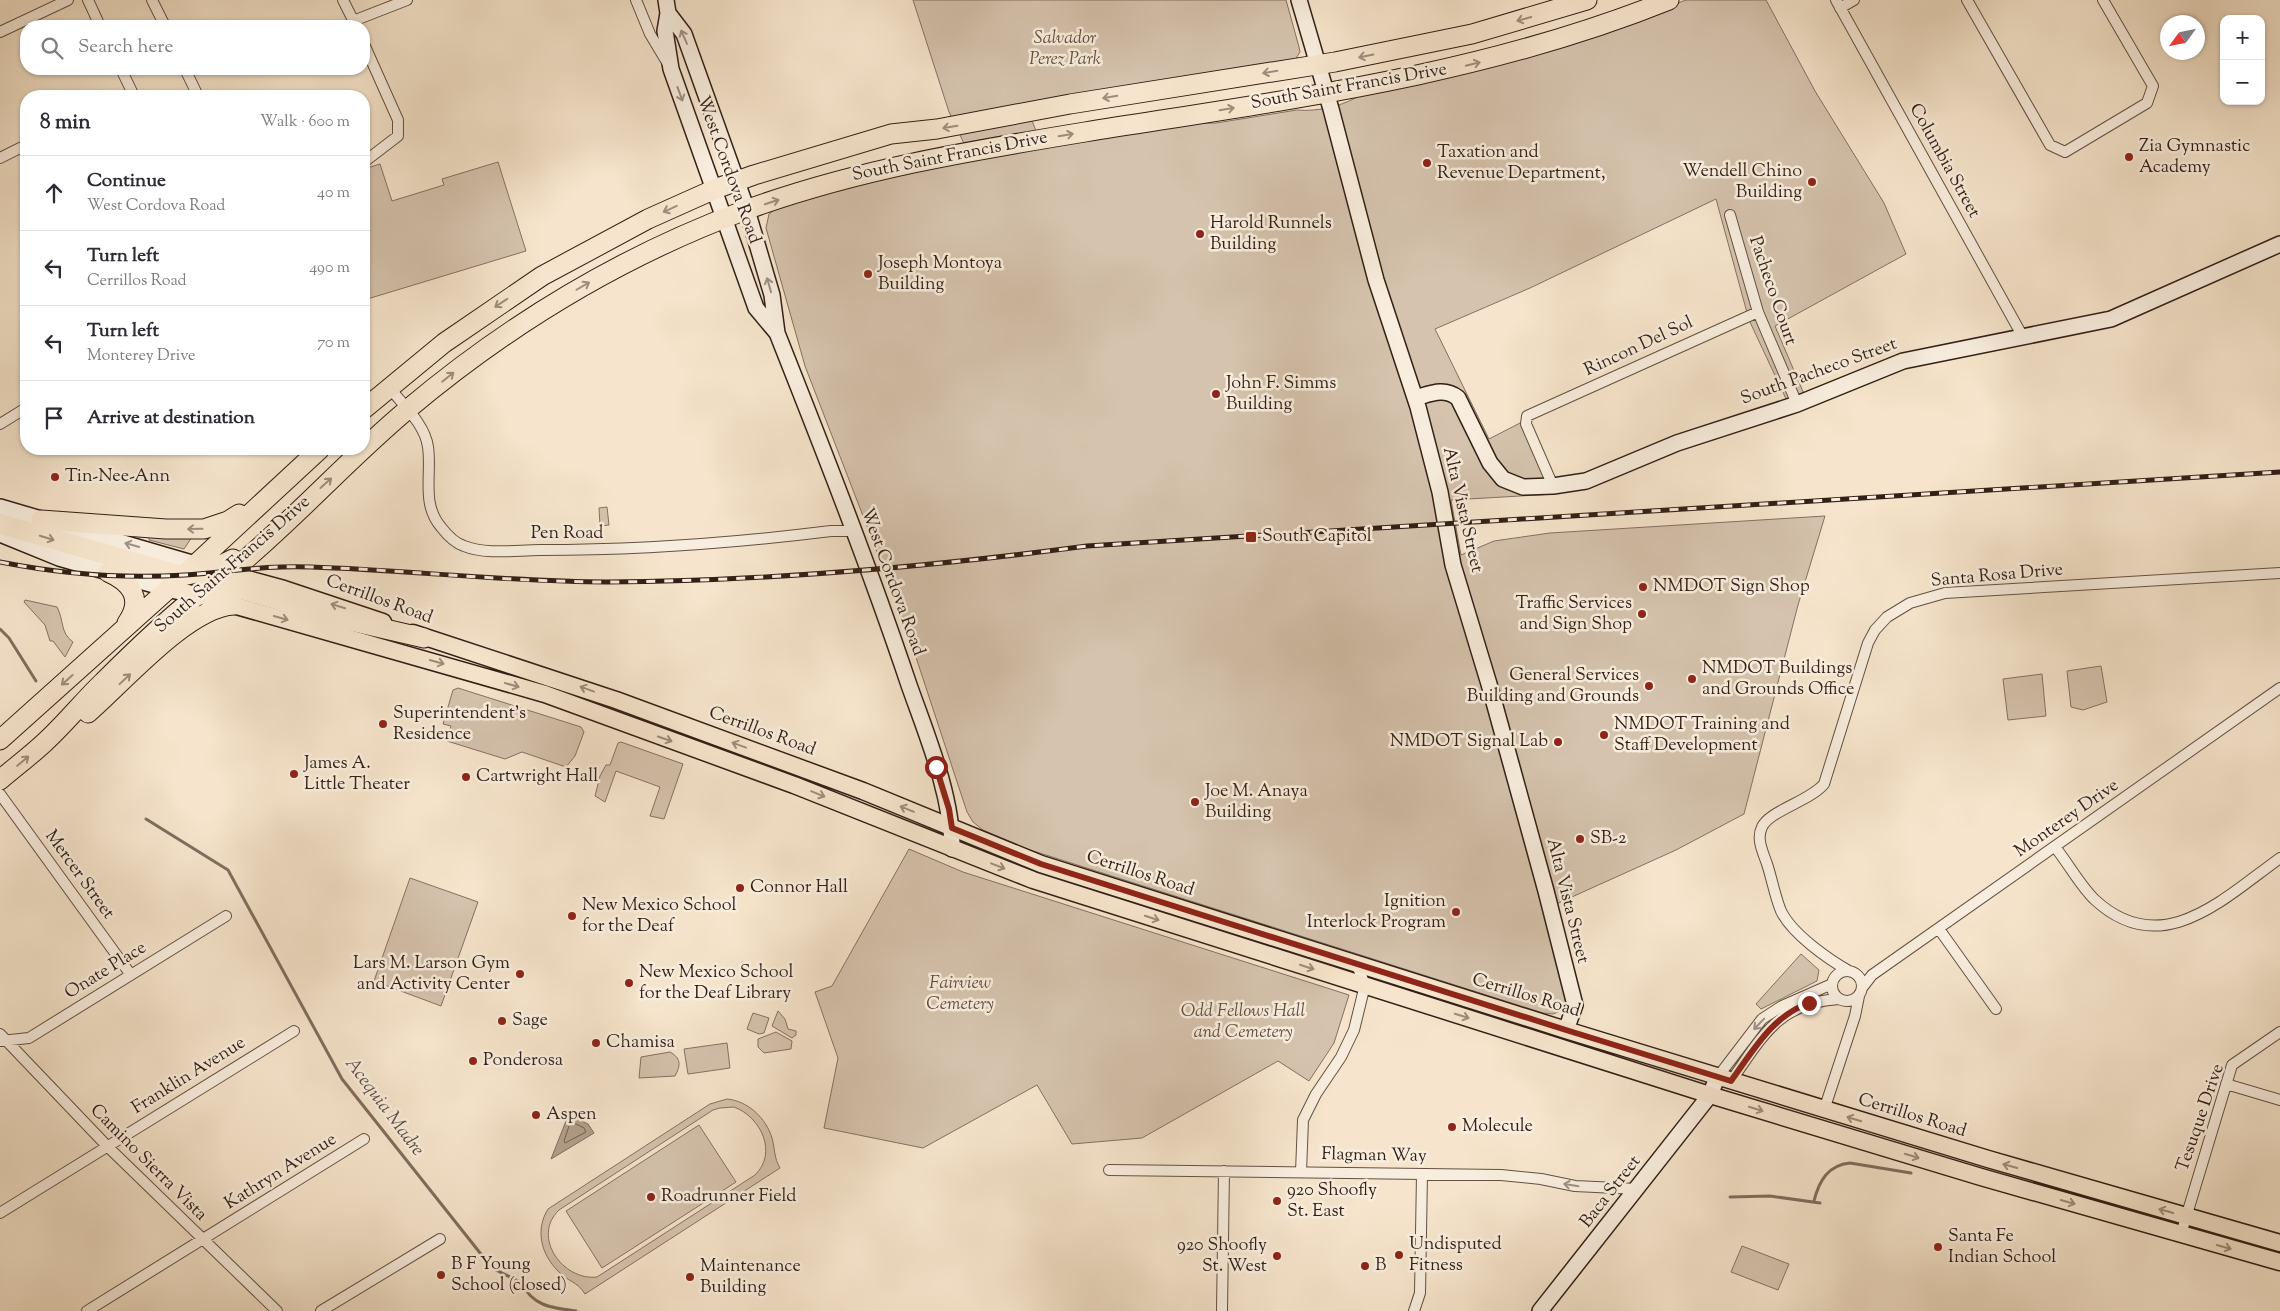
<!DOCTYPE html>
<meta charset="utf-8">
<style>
:root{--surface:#fff;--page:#f7f7f7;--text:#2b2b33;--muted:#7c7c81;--line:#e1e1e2}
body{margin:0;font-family:"Sorts Mill Goudy",serif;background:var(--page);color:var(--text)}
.controls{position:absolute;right:15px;top:15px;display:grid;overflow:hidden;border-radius:10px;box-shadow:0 1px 4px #0004}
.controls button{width:45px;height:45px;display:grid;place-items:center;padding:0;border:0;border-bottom:1px solid var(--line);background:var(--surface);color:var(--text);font:25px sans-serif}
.compass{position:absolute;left:2160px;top:15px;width:45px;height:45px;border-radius:50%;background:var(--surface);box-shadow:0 1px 4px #0004;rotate:237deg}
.stop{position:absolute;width:15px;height:15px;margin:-11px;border:4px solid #8f2418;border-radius:50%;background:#fff}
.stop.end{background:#8f2418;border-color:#fff;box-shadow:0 1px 5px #0008}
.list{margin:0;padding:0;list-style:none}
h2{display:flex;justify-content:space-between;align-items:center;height:65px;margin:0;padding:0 20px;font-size:21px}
h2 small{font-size:16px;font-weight:400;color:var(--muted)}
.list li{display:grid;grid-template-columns:32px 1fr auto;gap:15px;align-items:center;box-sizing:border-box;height:75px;padding:0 20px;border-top:1px solid var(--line)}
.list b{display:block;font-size:19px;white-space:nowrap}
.list p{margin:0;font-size:16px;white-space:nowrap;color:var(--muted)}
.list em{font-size:16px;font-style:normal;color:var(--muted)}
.icon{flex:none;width:28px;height:28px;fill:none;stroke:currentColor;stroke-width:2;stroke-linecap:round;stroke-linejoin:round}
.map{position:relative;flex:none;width:2280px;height:1311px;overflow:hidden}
.search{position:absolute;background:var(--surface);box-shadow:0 1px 4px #0004;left:20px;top:20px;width:350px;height:55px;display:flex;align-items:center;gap:12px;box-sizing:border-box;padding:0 18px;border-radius:20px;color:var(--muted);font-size:19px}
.panel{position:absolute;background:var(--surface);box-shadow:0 1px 4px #0004;left:20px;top:90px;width:350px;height:365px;border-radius:20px}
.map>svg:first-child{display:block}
.green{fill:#d5c3ad;stroke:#847161;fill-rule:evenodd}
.water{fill:#b3a28e;stroke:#7f6e5e}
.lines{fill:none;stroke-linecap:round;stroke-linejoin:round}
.shore{stroke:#726052;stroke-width:1}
.stream{stroke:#7f6e5e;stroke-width:3}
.street-casing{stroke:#635043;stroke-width:12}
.secondary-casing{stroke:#321f15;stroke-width:18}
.primary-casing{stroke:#321f15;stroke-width:19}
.highway-casing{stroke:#321f15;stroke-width:21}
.street{stroke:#f9eede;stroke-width:10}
.secondary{stroke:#f9eede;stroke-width:15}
.primary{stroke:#f6e5cc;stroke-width:16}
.highway{stroke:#f6e5cc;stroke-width:19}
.rail-casing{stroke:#321f15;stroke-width:5}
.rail{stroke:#f9eede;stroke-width:3;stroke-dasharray:9;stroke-linecap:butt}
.oneway{stroke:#9e8c7a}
.oneway2{stroke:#9f9184}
.route{stroke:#8f2418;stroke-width:6}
.poi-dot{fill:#8f2418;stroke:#f9eede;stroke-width:2}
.labels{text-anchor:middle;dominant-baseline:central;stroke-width:5;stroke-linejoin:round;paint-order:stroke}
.park-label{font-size:18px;font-style:italic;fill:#635043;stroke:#f9eede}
.street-label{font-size:18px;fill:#321f15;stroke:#f9eede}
.poi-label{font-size:18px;fill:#321f15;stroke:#f9eede;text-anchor:start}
.water-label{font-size:19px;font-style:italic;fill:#5f4d3f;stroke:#f9eede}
</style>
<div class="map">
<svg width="2280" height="1311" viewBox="0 0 2280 1311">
<rect width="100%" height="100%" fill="#f6e5cc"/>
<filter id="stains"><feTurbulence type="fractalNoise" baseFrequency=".004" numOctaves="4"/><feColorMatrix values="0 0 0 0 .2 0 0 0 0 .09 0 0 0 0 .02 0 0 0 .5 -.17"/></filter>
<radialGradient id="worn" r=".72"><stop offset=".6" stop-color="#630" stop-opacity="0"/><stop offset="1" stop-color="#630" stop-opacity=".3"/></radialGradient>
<path class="green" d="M913 0H1286L1299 47 1300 52 1295 60 1026 105 1041 144 1181 124 1216 123 1297 110C1317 112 1346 106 1363 93L1667 7 1686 0H1766L1815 91 1884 203 1906 254 1775 326 1804 394 1787 401 1749 320 1716 199 1530 288 1435 329 1489 439 1522 422 1555 494 1451 500 1461 555 1494 541 1550 533 1825 516 1798 605 1744 814 1676 850 1543 910 1565 994 1566 1009 1553 1014 1543 1013 1027 849 983 830 973 822 967 812 906 627 805 366 766 228 769 214 784 203 970 156 949 112Z
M498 162 526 251 364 300V169L380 164 392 201 444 185 442 179Z
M607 507 609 525 600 526 599 508Z
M149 536 192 537 184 549 149 540Z
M25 600 57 607C64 620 60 633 73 642L65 657 53 641H50L45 625 24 602Z
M2101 666 2107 702 2083 710 2071 707 2067 671Z
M2042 674 2046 716 2008 720 2003 679Z
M458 688 581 727 584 732 575 756 566 767 522 752 505 759 447 741 451 726 443 724 453 690Z
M621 742 683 764 664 819 650 816 660 787 616 771 605 802 595 796 600 776 606 765H610L618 743Z
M909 849 963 872 1349 995 1334 1043 1309 1081 1278 1061 1142 1138 1072 1144 1037 1085 923 1148 824 1128 838 1058 815 992 832 986Z
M410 878 478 902 441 1006 374 981Z
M1801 954 1819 970 1817 981 1761 1009 1756 1004Z
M778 1011 785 1019 788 1029 796 1031V1035L792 1038 772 1026Z
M753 1013 769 1018 764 1033 759 1034 747 1029Z
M776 1032 792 1041 791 1049 764 1053 758 1047V1039Z
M727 1043 730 1068 688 1074 684 1049Z
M670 1052C681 1058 681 1065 675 1076L639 1078 641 1057Z
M727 1099C748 1101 766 1118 772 1138 775 1149 774 1158 780 1168L585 1294C577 1281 568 1282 558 1271 541 1254 535 1230 548 1209L710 1104ZM734 1107C761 1117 778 1153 755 1175L597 1277C563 1281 531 1237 559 1210L713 1110 720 1108Z
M699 1125 736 1182 602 1268 566 1211Z
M1742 1246 1789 1264 1778 1290 1731 1272Z"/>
<path class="water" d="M576 1118 588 1124 594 1133 551 1159 566 1121Z"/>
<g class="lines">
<path class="shore" d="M576 1124 584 1128 586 1132 565 1143 564 1141 569 1126Z"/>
<path class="stream" d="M0 629 9 638 36 681
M146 819 228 870 342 1079 492 1268 522 1283C532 1306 552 1308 576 1311
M1730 1197 1770 1196 1820 1203
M1814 1201C1819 1181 1828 1165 1850 1163L1911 1173"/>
<defs>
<path id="street" d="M88 0 100 26
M152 0 165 26
M343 0 356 26
M636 0 650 34 668 64
M1836 0 2023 337
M1967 0 2050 145 2065 152 2147 103 2153 86 2103 0
M1840 8 1854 0
M353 21 407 0
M0 32 68 0
M364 44 398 120V136L364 162
M121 69 134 96
M185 69 198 96
M0 158 26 145
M1730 215 1758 312 1797 404
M389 387C402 404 425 424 428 447 432 474 421 504 441 527 447 535 455 543 464 546 486 555 517 550 540 550 638 550 734 543 831 531H854
M0 424 26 408
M1553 486 1526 424 1527 416 1758 312
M0 794 131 975
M2055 847C2068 863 2079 884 2094 899 2161 962 2223 899 2280 858
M1939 929 1996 1009
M1832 986a15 15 0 1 1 30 0a15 15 0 1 1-30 0Z
M1849 971C1828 959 1792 934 1781 911 1775 897 1772 879 1767 864 1763 852 1756 839 1762 827 1769 811 1810 801 1824 784L1868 643 1875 630 1887 617 1910 603 1945 593 2280 573
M1862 988 1872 975 2280 688
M0 1034 107 1146 277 1311
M1 1041 29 1038 226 916
M1717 1078 1762 1019 1782 1006 1832 984
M1731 1081C1763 1036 1778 1003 1839 999
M2226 1084 2280 1100
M1824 1110 1855 1016 1859 996
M1109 1170 1501 1175 1541 1179 1575 1186 1637 1189
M1301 1172 1303 1120 1316 1094 1341 1057 1354 1030 1365 985 1356 963
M0 1213 294 1031
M2181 1234 2232 1065 2280 1032
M87 1311 364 1139
M321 1311 440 1239
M1222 1311 1224 1171
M1414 1311 1420 1293 1422 1174"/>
<path id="secondary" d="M666 0 668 13 665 31 671 69 756 308 777 333
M1299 0 1331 109 1376 280 1418 407 1440 492 1453 565 1489 684 1546 891 1575 1005 1566 1030
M668 13 684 34 747 210 772 295 777 333C823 449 869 566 909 685 927 736 952 795 952 849
M1415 398C1430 394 1444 387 1458 398L1490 463 1503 479 1523 487 1553 486 1586 481 1677 443 1797 404 1903 361 2111 319 2280 244
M0 507 195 564
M0 534 59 558 168 589
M1540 1311 1710 1095 1717 1078"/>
<path id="primary" d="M218 571 284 589 383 622
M168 589 198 595 545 694 794 785 1033 880 1710 1095 1981 1177 2280 1262
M413 633 616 700 863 791 1041 864 1566 1030 1988 1159 2280 1243"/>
<path id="highway" d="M364 409 444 343 542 276 648 219 715 189 754 175 891 134 937 129 1070 104 1335 62 1472 34 1587 0
M41 520 166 529H204L228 521 239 514
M0 524 183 576 213 569 233 559
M108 572C131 582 144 599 127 623
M208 585 233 587 342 619 424 638
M88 713C123 683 188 607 234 605
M0 740 184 575 320 449
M0 780C14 768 30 756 44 743 65 724 83 701 103 682 132 653 162 624 194 598 206 588 221 580 233 570 294 520 347 460 408 409 508 325 620 257 743 211 854 170 969 151 1085 132 1284 100 1481 76 1669 0"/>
</defs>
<use href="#street" class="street-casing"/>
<use href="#secondary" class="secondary-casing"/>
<use href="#primary" class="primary-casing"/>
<use href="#highway" class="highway-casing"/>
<use href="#street" class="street"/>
<use href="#secondary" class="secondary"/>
<use href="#primary" class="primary"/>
<use href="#highway" class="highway"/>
<defs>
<path id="rail" d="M0 562C61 574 123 579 185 575 227 572 269 565 311 567 409 570 508 582 607 582 767 581 928 567 1087 546L2280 472"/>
</defs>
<use href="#rail" class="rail-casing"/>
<use href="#rail" class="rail"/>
</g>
<defs><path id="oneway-shaft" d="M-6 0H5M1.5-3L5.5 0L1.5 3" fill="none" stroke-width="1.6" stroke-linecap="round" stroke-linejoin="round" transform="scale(1.25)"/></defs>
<g class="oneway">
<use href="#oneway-shaft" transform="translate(1524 19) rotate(165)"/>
<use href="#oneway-shaft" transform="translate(1366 56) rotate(169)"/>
<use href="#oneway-shaft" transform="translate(1473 64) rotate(-14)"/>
<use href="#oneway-shaft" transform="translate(1270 72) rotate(171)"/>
<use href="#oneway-shaft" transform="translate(1110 97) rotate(171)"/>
<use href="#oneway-shaft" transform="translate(1227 109) rotate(-9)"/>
<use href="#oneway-shaft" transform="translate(950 127) rotate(170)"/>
<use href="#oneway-shaft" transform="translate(1066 135) rotate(-9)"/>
<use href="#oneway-shaft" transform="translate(772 202) rotate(-18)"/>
<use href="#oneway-shaft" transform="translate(670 209) rotate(156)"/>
<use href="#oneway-shaft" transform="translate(583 286) rotate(-30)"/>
<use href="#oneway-shaft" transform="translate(501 303) rotate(147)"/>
<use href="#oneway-shaft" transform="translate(448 377) rotate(-39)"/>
<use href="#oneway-shaft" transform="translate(326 483) rotate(-42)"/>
<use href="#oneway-shaft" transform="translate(195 529) rotate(179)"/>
<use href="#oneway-shaft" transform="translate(47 538) rotate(17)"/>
<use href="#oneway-shaft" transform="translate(338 606) rotate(-163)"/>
<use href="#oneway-shaft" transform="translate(281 618) rotate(16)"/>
<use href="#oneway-shaft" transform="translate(437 662) rotate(16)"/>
<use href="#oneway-shaft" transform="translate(125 679) rotate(-43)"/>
<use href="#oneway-shaft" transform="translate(67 680) rotate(138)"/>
<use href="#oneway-shaft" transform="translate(512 685) rotate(16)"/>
<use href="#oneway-shaft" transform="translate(587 689) rotate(-160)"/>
<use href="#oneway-shaft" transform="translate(665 739) rotate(19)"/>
<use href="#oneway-shaft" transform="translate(739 745) rotate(-160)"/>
<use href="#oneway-shaft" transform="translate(23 761) rotate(-40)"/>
<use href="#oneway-shaft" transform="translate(818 794) rotate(22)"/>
<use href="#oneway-shaft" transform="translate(907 809) rotate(-158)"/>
<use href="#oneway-shaft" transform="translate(998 866) rotate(21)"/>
<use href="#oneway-shaft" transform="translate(1152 918) rotate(18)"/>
<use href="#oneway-shaft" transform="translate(1307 967) rotate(18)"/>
<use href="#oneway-shaft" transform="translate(1462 1016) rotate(17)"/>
<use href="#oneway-shaft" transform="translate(1756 1109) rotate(17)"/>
<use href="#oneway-shaft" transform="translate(1854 1119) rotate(-163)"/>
<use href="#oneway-shaft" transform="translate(1912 1156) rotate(17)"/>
<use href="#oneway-shaft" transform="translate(2010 1166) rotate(-164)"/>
<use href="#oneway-shaft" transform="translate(2068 1202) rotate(16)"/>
<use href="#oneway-shaft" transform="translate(2166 1211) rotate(-164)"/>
<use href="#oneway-shaft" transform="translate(2224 1247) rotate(16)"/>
</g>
<g class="oneway2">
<use href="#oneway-shaft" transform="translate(684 37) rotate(-114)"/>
<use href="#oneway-shaft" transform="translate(680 94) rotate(70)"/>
<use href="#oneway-shaft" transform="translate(769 285) rotate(-106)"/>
<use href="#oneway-shaft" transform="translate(132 545) rotate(-164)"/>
<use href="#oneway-shaft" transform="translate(1759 1024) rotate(134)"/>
<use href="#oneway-shaft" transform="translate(1571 1185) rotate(-171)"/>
</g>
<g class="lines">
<path class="route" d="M936 767 949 809 952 828 1041 864 1566 1030 1731 1081C1753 1051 1772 1016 1809 1003"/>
</g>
<g class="poi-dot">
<circle cx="2129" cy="157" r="5"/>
<circle cx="1427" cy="163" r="5"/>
<circle cx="1812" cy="182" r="5"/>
<circle cx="1200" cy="234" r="5"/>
<circle cx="868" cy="274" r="5"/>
<circle cx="1216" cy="394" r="5"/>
<circle cx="55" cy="477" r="5"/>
<rect x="1245" y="531" width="12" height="12" rx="2.5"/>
<circle cx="1643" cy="587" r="5"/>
<circle cx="1642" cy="614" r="5"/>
<circle cx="1692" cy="679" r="5"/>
<circle cx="1649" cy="686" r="5"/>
<circle cx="383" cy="724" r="5"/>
<circle cx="1604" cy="735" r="5"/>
<circle cx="1558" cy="742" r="5"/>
<circle cx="294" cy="774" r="5"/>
<circle cx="466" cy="777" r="5"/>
<circle cx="1195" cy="802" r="5"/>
<circle cx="1580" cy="839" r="5"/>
<circle cx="740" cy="888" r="5"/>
<circle cx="1456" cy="912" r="5"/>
<circle cx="572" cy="916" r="5"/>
<circle cx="520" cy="974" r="5"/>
<circle cx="629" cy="983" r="5"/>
<circle cx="502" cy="1021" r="5"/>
<circle cx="596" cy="1043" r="5"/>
<circle cx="473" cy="1061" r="5"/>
<circle cx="536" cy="1115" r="5"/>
<circle cx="1452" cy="1127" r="5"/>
<circle cx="651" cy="1197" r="5"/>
<circle cx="1277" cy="1201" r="5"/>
<circle cx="1938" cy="1247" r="5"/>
<circle cx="1399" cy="1255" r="5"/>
<circle cx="1277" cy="1256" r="5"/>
<circle cx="1365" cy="1266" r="5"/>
<circle cx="441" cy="1275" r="5"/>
<circle cx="690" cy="1277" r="5"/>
</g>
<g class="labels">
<g class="park-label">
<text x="1065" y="39">Salvador<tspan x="1065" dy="21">Perez Park</tspan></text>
<text x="960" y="984">Fairview<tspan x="960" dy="21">Cemetery</tspan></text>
<text x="1243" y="1012">Odd Fellows Hall<tspan x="1243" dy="21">and Cemetery</tspan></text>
</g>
<g class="street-label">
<text transform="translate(1349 87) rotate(-10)">South Saint Francis Drive</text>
<text transform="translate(950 157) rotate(-11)">South Saint Francis Drive</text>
<text transform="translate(1944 161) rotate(61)">Columbia Street</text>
<text transform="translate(728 170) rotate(70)">West Cordova Road</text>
<text transform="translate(1772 291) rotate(71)">Pacheco Court</text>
<text transform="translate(1639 347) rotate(-25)">Rincon Del Sol</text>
<text transform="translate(1819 372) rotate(-20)">South Pacheco Street</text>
<text transform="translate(1462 510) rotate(77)">Alta Vista Street</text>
<text x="567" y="534">Pen Road</text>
<text transform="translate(233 565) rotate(-41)">South Saint Francis Drive</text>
<text transform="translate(1997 576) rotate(-5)">Santa Rosa Drive</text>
<text transform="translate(892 582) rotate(70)">West Cordova Road</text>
<text transform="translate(379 600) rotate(20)">Cerrillos Road</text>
<text transform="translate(762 732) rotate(20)">Cerrillos Road</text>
<text transform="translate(2067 819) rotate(-35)">Monterey Drive</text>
<text transform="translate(1140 874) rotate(18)">Cerrillos Road</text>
<text transform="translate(79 875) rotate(54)">Mercer Street</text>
<text transform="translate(1567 901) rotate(76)">Alta Vista Street</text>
<text transform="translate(106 971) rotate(-32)">Onate Place</text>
<text transform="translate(1526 996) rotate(17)">Cerrillos Road</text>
<text transform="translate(189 1076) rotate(-32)">Franklin Avenue</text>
<text transform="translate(1912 1116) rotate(17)">Cerrillos Road</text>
<text transform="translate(2201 1118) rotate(-71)">Tesuque Drive</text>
<text transform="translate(1374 1156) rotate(1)">Flagman Way</text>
<text transform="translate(148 1163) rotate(45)">Camino Sierra Vista</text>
<text transform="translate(281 1172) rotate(-32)">Kathryn Avenue</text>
<text transform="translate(1611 1192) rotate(-52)">Baca Street</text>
</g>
<g class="poi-label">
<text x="2139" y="147">Zia Gymnastic<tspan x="2139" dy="21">Academy</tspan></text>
<text x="1437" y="153">Taxation and<tspan x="1437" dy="21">Revenue Department,</tspan></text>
<text x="1802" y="172" text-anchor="end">Wendell Chino<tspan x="1802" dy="21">Building</tspan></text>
<text x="1210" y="224">Harold Runnels<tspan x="1210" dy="21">Building</tspan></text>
<text x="878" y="264">Joseph Montoya<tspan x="878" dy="21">Building</tspan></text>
<text x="1226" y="384">John F. Simms<tspan x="1226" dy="21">Building</tspan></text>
<text x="65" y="477">Tin-Nee-Ann</text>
<text x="1262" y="537">South Capitol</text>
<text x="1653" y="587">NMDOT Sign Shop</text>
<text x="1632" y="604" text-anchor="end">Traffic Services<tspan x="1632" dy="21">and Sign Shop</tspan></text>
<text x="1702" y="669">NMDOT Buildings<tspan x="1702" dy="21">and Grounds Office</tspan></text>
<text x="1639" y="676" text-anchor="end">General Services<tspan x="1639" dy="21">Building and Grounds</tspan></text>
<text x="393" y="714">Superintendent's<tspan x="393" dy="21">Residence</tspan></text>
<text x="1614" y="725">NMDOT Training and<tspan x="1614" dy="21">Staff Development</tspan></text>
<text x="1548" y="742" text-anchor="end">NMDOT Signal Lab</text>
<text x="304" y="764">James A.<tspan x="304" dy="21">Little Theater</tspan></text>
<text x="476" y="777">Cartwright Hall</text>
<text x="1205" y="792">Joe M. Anaya<tspan x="1205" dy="21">Building</tspan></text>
<text x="1590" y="839">SB-2</text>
<text x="750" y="888">Connor Hall</text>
<text x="1446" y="902" text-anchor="end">Ignition<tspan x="1446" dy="21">Interlock Program</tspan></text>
<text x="582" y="906">New Mexico School<tspan x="582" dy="21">for the Deaf</tspan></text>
<text x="510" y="964" text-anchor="end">Lars M. Larson Gym<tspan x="510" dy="21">and Activity Center</tspan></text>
<text x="639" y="973">New Mexico School<tspan x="639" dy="21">for the Deaf Library</tspan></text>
<text x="512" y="1021">Sage</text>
<text x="606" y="1043">Chamisa</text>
<text x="483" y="1061">Ponderosa</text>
<text x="546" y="1115">Aspen</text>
<text x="1462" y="1127">Molecule</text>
<text x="1287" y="1191">920 Shoofly<tspan x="1287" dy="21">St. East</tspan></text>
<text x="661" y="1197">Roadrunner Field</text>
<text x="1948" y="1237">Santa Fe<tspan x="1948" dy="21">Indian School</tspan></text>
<text x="1409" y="1245">Undisputed<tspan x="1409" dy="21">Fitness</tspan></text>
<text x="1267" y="1246" text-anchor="end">920 Shoofly<tspan x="1267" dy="21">St. West</tspan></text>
<text x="451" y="1265">B F Young<tspan x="451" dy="21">School (closed)</tspan></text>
<text x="1375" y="1266">B</text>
<text x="700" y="1267">Maintenance<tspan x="700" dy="21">Building</tspan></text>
</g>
<g class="water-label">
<text transform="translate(384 1107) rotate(53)">Acequia Madre</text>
</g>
</g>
<rect width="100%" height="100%" filter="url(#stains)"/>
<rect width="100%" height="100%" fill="url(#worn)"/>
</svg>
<div class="controls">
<button>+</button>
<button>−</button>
</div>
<svg class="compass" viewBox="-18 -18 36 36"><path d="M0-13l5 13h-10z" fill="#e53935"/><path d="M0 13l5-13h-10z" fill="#7c7c81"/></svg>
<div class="stop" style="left:936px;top:767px"></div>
<div class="stop end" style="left:1809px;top:1003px"></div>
<div class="search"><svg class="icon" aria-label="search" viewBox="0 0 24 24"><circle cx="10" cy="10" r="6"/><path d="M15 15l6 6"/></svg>Search here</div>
<section class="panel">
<h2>8 min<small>Walk · 600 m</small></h2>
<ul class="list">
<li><svg class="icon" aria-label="ahead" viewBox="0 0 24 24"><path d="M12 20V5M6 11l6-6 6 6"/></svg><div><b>Continue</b><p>West Cordova Road</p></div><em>40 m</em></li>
<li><svg class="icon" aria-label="left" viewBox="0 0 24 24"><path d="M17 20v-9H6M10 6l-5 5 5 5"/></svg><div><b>Turn left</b><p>Cerrillos Road</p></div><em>490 m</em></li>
<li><svg class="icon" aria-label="left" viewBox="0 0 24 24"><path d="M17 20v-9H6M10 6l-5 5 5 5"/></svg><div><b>Turn left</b><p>Monterey Drive</p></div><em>70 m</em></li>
<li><svg class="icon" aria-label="arrive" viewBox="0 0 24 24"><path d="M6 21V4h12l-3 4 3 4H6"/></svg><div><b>Arrive at destination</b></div></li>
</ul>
</section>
</div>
